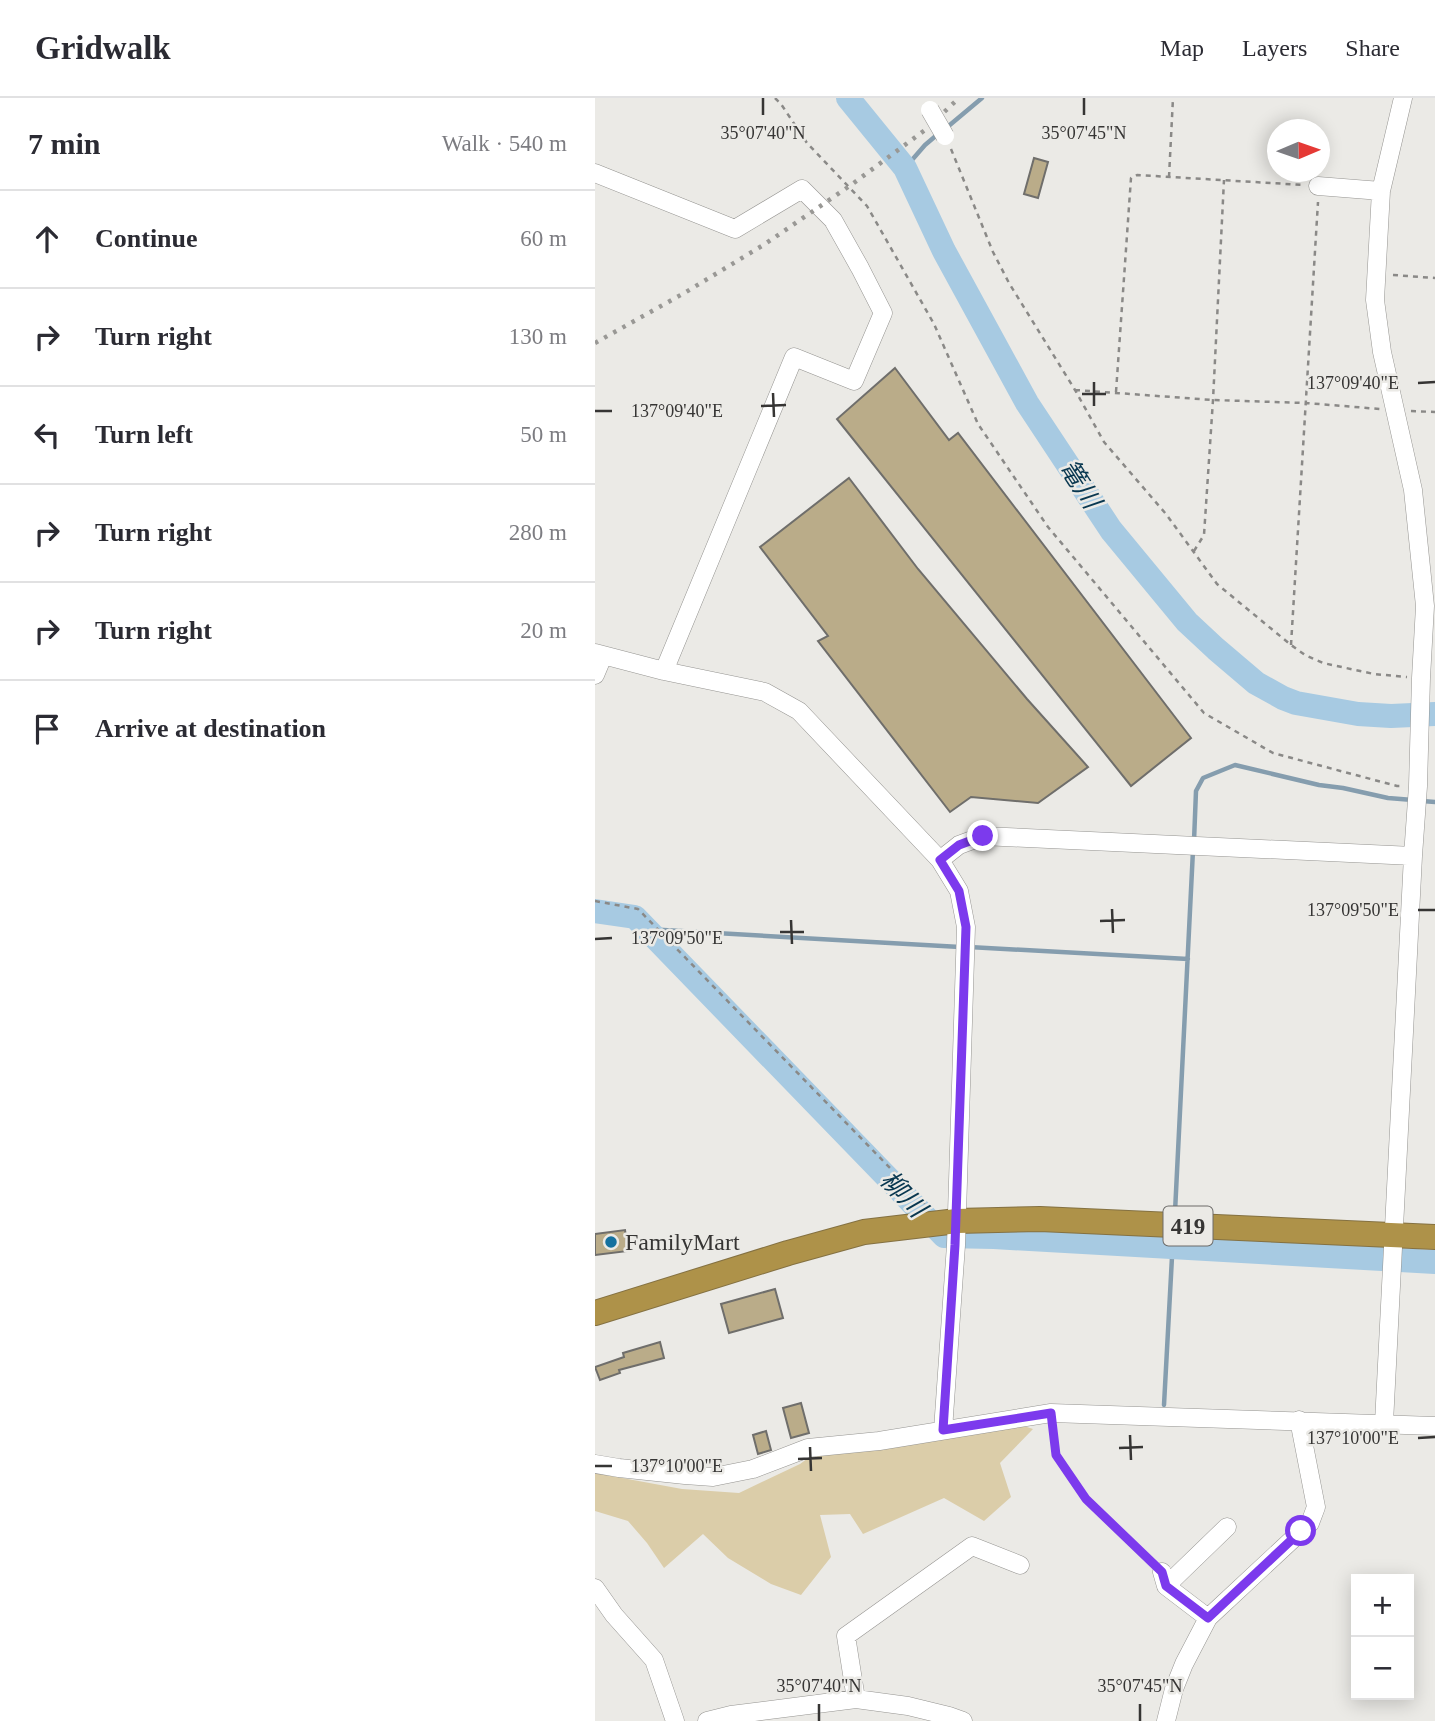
<!DOCTYPE html>
<meta charset="utf-8">
<style>
:root{--surface:#fff;--page:#f2f2f3;--text:#2b2b33;--muted:#7c7c81;--line:#e1e1e2}
body{margin:0;font-family:"Times New Roman","Noto Sans JP",serif;background:var(--page);color:var(--text)}
.controls{position:absolute;right:21px;bottom:21px;display:grid;overflow:hidden;border-radius:0px;box-shadow:0 4px 18px #0003}
.controls button{width:63px;height:63px;display:grid;place-items:center;padding:0;border:0;border-bottom:2px solid var(--line);background:var(--surface);color:var(--text);font:35px sans-serif}
.compass{position:absolute;left:672px;top:21px;width:63px;height:63px;border-radius:50%;background:var(--surface);box-shadow:0 4px 18px #0003;rotate:88deg}
.stop{position:absolute;width:21px;height:21px;margin:-16px;border:5px solid #7c3aed;border-radius:50%;background:#fff}
.stop.end{background:#7c3aed;border-color:#fff;box-shadow:0 2px 7px #0008}
.list{margin:0;padding:0;list-style:none}
h2{display:flex;justify-content:space-between;align-items:center;height:91px;margin:0;padding:0 28px;font-size:30px}
h2 small{font-size:23px;font-weight:400;color:var(--muted)}
.list li{display:grid;grid-template-columns:46px 1fr auto;gap:21px;align-items:center;box-sizing:border-box;height:98px;padding:0 28px;border-top:2px solid var(--line)}
.list b{display:block;font-size:26px;white-space:nowrap}
.list em{font-size:23px;font-style:normal;color:var(--muted)}
.icon{flex:none;width:38px;height:38px;fill:none;stroke:currentColor;stroke-width:2;stroke-linecap:round;stroke-linejoin:round}
.map{position:relative;flex:none;width:840px;height:1623px;overflow:hidden}
header{display:flex;align-items:center;gap:42px;box-sizing:border-box;height:98px;padding:0 35px;background:var(--surface);border-bottom:2px solid var(--line)}
header strong{font-size:33px}
nav{display:flex;gap:38px;margin-inline-start:auto;font-size:24px}
main{display:flex}
aside{flex:1;background:var(--surface)}
.map>svg:first-child{display:block}
.green{fill:#dbcda9}
.lines{fill:none;stroke-linecap:round;stroke-linejoin:round}
.stream{stroke:#859dae;stroke-width:4.5}
.river{stroke:#a7cae2;stroke-width:24}
.building{fill:#baac89;stroke:#6f6e6b;stroke-width:2}
.minor-casing{stroke:#959491;stroke-width:19}
.highway-casing{stroke:#847142;stroke-width:26}
.path{stroke:#8a8987;stroke-width:2.5;stroke-dasharray:5 5;stroke-linecap:butt}
.minor{stroke:#fff;stroke-width:18}
.highway{stroke:#ae9249;stroke-width:24}
.rail{stroke:#999895;stroke-width:4.5;stroke-dasharray:3.5 7;stroke-linecap:butt}
.minor-bridge-casing{stroke:#959491;stroke-width:19;stroke-linecap:butt}
.minor-bridge{stroke:#fff;stroke-width:18}
.route{stroke:#7c3aed;stroke-width:9}
.ticks{fill:none;stroke:#363534;stroke-width:2.5}
.poi-dot{fill:#15719f;stroke:#ebeae6;stroke-width:2.5}
.labels{text-anchor:middle;dominant-baseline:central;stroke-width:5;stroke-linejoin:round;paint-order:stroke}
.shield{fill:#ebeae6;stroke:#6c6b69;stroke-width:2}
.shield-label{font-size:23px;font-weight:bold;fill:#363534}
.poi-label{font-size:24px;fill:#363534;stroke:#ebeae6;text-anchor:start}
.water-label{font-size:26px;font-style:italic;fill:#083750;stroke:#ebeae6}
.ticks-label{font-size:18px;text-anchor:middle;fill:#363534;stroke:#ebeae6;stroke-width:5;stroke-linejoin:round;paint-order:stroke}
</style>
<header>
<strong>Gridwalk</strong>
<nav><a>Map</a><a>Layers</a><a>Share</a></nav>
</header>
<main>
<aside>
<h2>7 min<small>Walk · 540 m</small></h2>
<ul class="list">
<li><svg class="icon" aria-label="ahead" viewBox="0 0 24 24"><path d="M12 20V5M6 11l6-6 6 6"/></svg><div><b>Continue</b></div><em>60 m</em></li>
<li><svg class="icon" aria-label="right" viewBox="0 0 24 24"><path d="M7 20v-9h11M14 6l5 5-5 5"/></svg><div><b>Turn right</b></div><em>130 m</em></li>
<li><svg class="icon" aria-label="left" viewBox="0 0 24 24"><path d="M17 20v-9H6M10 6l-5 5 5 5"/></svg><div><b>Turn left</b></div><em>50 m</em></li>
<li><svg class="icon" aria-label="right" viewBox="0 0 24 24"><path d="M7 20v-9h11M14 6l5 5-5 5"/></svg><div><b>Turn right</b></div><em>280 m</em></li>
<li><svg class="icon" aria-label="right" viewBox="0 0 24 24"><path d="M7 20v-9h11M14 6l5 5-5 5"/></svg><div><b>Turn right</b></div><em>20 m</em></li>
<li><svg class="icon" aria-label="arrive" viewBox="0 0 24 24"><path d="M6 21V4h12l-3 4 3 4H6"/></svg><div><b>Arrive at destination</b></div></li>
</ul>
</aside>
<div class="map">
<svg width="840" height="1623" viewBox="0 0 840 1623">
<rect width="100%" height="100%" fill="#ebeae6"/>
<path class="green" d="M423 1326 438 1331 405 1365 416 1399 389 1423 349 1400 268 1436 255 1416 225 1417 236 1459 206 1497 176 1486 133 1460 108 1436 69 1470 52 1445 33 1423 0 1413V1375L87 1391 144 1395 205 1366 224 1352Z"/>
<g class="lines">
<path class="stream" d="M350 31 387 0
M310 70 330 47 343 36
M827 703 840 704
M599 743 601 693 608 680 640 667 724 687 748 690 793 700 818 702
M51 831 365 849
M374 849 593 861
M580 1114 598 752
M569 1307 577 1159"/>
<path class="river" d="M253 0 310 70 349 153 432 305 516 432 592 524 621 551 661 585 688 600 701 605 763 616 796 618 840 616
M0 813 40 819 349 1138 399 1139 840 1164"/>
</g>
<path class="building" d="M439 60 453 64 443 100 429 96Z
M300 270 354 342 363 335 596 640 536 688 242 321Z
M254 380 323 471 432 601 493 669 443 705 376 699 355 714 223 543 233 538 165 449Z
M30 1132 33 1153 0 1157V1136Z
M180 1191 188 1220 134 1235 126 1206Z
M65 1244 69 1260 24 1272 25 1275 5 1282 0 1269 29 1259 28 1255Z
M206 1305 214 1335 196 1340 188 1310Z
M171 1333 176 1352 163 1356 158 1337Z"/>
<g class="lines">
<defs>
<path id="minor" d="M0 75 140 131 207 91 238 122 265 170 288 215 259 283 199 259 69 573
M723 88 786 93
M0 555 69 573 170 594 204 613 345 762 364 793 371 829 361 1147 348 1332
M0 577 8 558
M345 762 364 747 388 738 818 758
M789 1325 818 758 823 688 826 580 830 508 818 392 787 254 780 202 786 93 808 0
M0 1366 24 1370 90 1377 118 1379 158 1371 213 1350 284 1343 456 1315 840 1328
M567 1474 571 1488 613 1520
M571 1488 632 1429
M0 1490 19 1517 59 1562 80 1623
M261 1601 251 1538 377 1448 425 1467
M112 1623 136 1617 261 1601 313 1608 354 1618 368 1623
M571 1623 579 1591 589 1566 613 1520 715 1425 721 1409 704 1322"/>
<path id="highway" d="M0 1215 193 1155 269 1134 362 1123 445 1121 840 1139"/>
</defs>
<use href="#minor" class="minor-casing"/>
<use href="#highway" class="highway-casing"/>
<path class="path" d="M180 0 186 6 212 45 272 108 339 226 383 326 453 429 609 615 678 655 802 688H809
M356 51 398 154 414 185 480 292 509 344 571 416 622 486 696 547 710 557 728 565 779 576 812 579
M574 79 578 0
M798 177 840 180
M480 292 618 302 711 305 785 311
M521 294 536 80 542 77 709 87
M816 313 840 314
M599 453 609 437 618 302 629 82
M696 547 723 104
M0 803 43 811 332 1108
M457 1332 462 1357 491 1401 556 1463"/>
<use href="#minor" class="minor"/>
<use href="#highway" class="highway"/>
<path class="rail" d="M0 245 91 194 170 146 256 87 330 32 364 0"/>
<defs>
<path id="minor-bridge" d="M335 12 350 38"/>
</defs>
<use href="#minor-bridge" class="minor-bridge-casing"/>
<use href="#minor-bridge" class="minor-bridge"/>
</g>
<g class="lines">
<path class="route" d="M388 738 364 747 345 762 364 793 371 829 360 1147 348 1332 456 1315 461 1357 491 1401 567 1474 571 1488 613 1520 706 1433"/>
</g>
<path class="ticks" d="M168 0V17M489 0V17M499 284V308M823 285 840 284M178 295 179 319M487 296H511M166 308 191 307M0 313H17M517 811 518 835M823 812H840M196 822 197 846M505 823 530 822M185 834H209M0 841 17 840M535 1337 536 1362M823 1340 840 1339M215 1349 216 1373M524 1350 548 1349M203 1361 227 1360M0 1368H17M224 1606V1623M545 1606V1623"/>
<circle class="poi-dot" cx="16" cy="1144" r="7"/>
<g class="labels">
<rect class="shield" x="568.5" y="1108.5" width="49" height="39" rx="5"/>
<g class="shield-label">
<text x="593" y="1128">419</text>
</g>
<g class="poi-label">
<text x="30" y="1144">FamilyMart</text>
</g>
<g class="water-label">
<text transform="translate(485 386) rotate(57)">篭川</text>
<text transform="translate(308 1096) rotate(46)">柳川</text>
</g>
</g>
<g class="ticks-label">
<text x="168" y="41">35°07'40"N</text>
<text x="489" y="41">35°07'45"N</text>
<text x="758" y="291">137°09'40"E</text>
<text x="82" y="319">137°09'40"E</text>
<text x="758" y="818">137°09'50"E</text>
<text x="82" y="846">137°09'50"E</text>
<text x="758" y="1346">137°10'00"E</text>
<text x="82" y="1374">137°10'00"E</text>
<text x="224" y="1594">35°07'40"N</text>
<text x="545" y="1594">35°07'45"N</text>
</g>
</svg>
<div class="controls">
<button>+</button>
<button>−</button>
</div>
<svg class="compass" viewBox="-18 -18 36 36"><path d="M0-13l5 13h-10z" fill="#e53935"/><path d="M0 13l5-13h-10z" fill="#7c7c81"/></svg>
<div class="stop" style="left:706px;top:1433px"></div>
<div class="stop end" style="left:388px;top:738px"></div>
</div>
</main>
